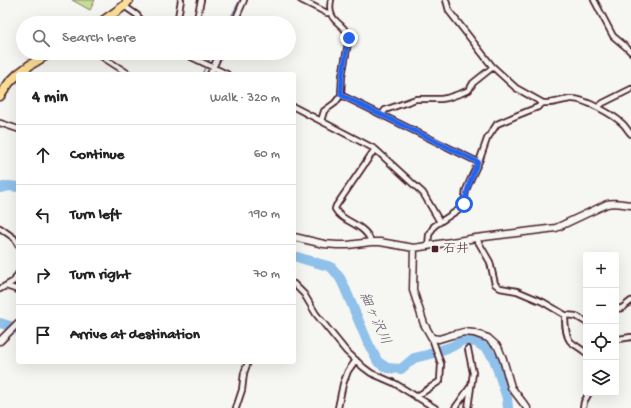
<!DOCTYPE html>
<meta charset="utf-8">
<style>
:root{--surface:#fff;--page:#f6f6f6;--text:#222;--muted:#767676;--line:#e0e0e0}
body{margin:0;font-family:"Gochi Hand","Klee One",sans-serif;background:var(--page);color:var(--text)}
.controls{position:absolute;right:12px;bottom:12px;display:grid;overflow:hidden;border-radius:4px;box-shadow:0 4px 16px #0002}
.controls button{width:36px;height:36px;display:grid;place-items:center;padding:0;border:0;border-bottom:1px solid var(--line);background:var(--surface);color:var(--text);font:20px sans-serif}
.stop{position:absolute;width:12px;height:12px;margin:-9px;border:3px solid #2563eb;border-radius:50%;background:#fff}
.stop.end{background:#2563eb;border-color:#fff;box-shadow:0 1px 4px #0008}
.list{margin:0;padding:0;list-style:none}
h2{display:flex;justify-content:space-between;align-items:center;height:52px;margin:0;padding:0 16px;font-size:17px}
h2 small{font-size:13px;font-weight:400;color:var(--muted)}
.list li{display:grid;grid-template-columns:26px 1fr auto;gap:12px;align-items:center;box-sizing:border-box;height:60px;padding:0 16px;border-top:1px solid var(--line)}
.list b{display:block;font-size:15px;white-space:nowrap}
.list em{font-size:13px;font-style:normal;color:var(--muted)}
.icon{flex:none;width:22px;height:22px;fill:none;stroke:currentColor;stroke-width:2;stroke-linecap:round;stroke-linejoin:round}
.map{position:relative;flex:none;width:631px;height:408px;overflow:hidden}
.search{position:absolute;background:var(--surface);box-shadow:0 4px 16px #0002;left:16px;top:16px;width:280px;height:44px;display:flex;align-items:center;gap:10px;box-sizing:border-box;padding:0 14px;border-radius:22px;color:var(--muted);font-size:15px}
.panel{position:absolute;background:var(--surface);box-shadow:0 4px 16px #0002;left:16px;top:72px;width:280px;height:292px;border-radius:4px}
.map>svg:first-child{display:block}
.green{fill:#c5de95;stroke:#887e60}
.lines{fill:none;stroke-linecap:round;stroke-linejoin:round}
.stream{stroke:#73809e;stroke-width:1.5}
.river{stroke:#8fc1eb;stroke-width:10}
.minor-casing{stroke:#4a1f2b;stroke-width:8}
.tertiary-casing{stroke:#4a1f2b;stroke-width:9}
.trunk-casing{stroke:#4a1f2b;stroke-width:11}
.minor{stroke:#f6f6f2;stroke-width:4.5}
.tertiary{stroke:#f6f6f2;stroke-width:6}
.trunk{stroke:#fbdf96;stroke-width:8}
.route{stroke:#2563eb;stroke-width:5}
.poi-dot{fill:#4a1f2b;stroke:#f6f6f2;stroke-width:1.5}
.labels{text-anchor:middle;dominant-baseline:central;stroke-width:4;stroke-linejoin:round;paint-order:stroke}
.poi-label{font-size:13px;fill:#4a1f2b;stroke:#f6f6f2;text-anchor:start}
.water-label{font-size:14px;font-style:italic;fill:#5f5065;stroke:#f6f6f2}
</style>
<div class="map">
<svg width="631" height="408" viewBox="0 0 631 408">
<rect width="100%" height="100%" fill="#f6f6f2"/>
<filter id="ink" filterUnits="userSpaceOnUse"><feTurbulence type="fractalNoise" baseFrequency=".025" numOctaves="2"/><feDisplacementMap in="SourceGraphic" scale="8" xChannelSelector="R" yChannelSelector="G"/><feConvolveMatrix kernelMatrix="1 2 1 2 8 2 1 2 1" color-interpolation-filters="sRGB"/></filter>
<g filter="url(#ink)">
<path class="green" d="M72 0H95L90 10Z"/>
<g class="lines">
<path class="stream" d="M228 23 240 0
M202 74 213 53"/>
<path class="river" d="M0 188 9 186 18 187
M294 256 310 261 328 266 332 268 340 278 344 286 368 343 378 362 387 368 401 369 414 358 427 355 453 346 463 340 476 342 487 349 494 359 507 398 508 408
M0 323 10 326 18 330"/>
<defs>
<path id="minor" d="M301 0 327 13H330
M446 0 449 11 492 66 516 88 543 103C553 104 561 100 571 99 584 98 614 115 623 124 626 127 628 131 631 134
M594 0 613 36 626 47 631 52
M124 6 137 15 143 23
M177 23 181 0
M196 23 201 0
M234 23 244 0
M96 53 129 74
M190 53 189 56 227 74
M210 74 220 53
M341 95 478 162
M294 107 375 149 423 193 440 222
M598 107 603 103 631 89
M382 115 385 110 416 99H441L447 98 462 93 469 90 473 83 493 67
M321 121 324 111 335 103 341 95 342 76 349 38C345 21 326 24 331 0
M0 123 18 129
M0 228 14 238 18 245
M476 238 490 262 495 284 500 288 517 291 543 302 565 315 576 316 586 322
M371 242C365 223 342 223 335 209L336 206 375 149
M428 246 429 235 434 226 461 208 464 204 466 190 472 176 480 159 487 139 497 124 518 115 538 107 543 103
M294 284 304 294 316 314 346 351 363 367 371 373 394 383 435 408
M6 286 18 290
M0 289 14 281 18 274
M616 309 622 308 631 301
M565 315C565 323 565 334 570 341 574 345 582 349 586 353
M616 338 619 339 631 337
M468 349 473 373 468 408
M416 397 440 381 441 364 432 338
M236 408 242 390 244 373 248 362
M338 408 343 384 348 371 356 360
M455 408 470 387
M583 408 584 402 589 393"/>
<path id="tertiary" d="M294 237 324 244 337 245H348L371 242H380L414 248 476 238 556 228 607 204C615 202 622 204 631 205
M414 248 413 290 424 324 432 338 439 339 452 335 464 332 474 333 488 338 498 347 503 359 511 387 527 408
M0 341 18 323"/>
<path id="trunk" d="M100 23 124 6 129 0
M18 74 30 65 50 53
M0 96 9 83 18 74"/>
</defs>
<use href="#minor" class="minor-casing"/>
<use href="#tertiary" class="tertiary-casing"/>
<use href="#trunk" class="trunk-casing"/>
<use href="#minor" class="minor"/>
<use href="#tertiary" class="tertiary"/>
<use href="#trunk" class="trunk"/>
</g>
</g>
<g class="lines" filter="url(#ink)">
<path class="route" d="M349 38 342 76 341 95 478 162C471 177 467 188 464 204"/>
</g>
<rect class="poi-dot" x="431" y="245" width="8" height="8" rx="2"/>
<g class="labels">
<g class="poi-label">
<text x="443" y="249">石井</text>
</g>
<g class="water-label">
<text transform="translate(374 319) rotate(66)">細ヶ沢川</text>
</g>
</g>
</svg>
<div class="controls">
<button>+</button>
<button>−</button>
<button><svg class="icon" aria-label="locate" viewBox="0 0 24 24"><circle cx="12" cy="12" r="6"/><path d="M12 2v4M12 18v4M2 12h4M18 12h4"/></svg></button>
<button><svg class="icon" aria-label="layers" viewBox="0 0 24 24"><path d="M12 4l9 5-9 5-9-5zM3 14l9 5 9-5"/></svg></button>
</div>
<div class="stop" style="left:464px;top:204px"></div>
<div class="stop end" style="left:349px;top:38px"></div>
<div class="search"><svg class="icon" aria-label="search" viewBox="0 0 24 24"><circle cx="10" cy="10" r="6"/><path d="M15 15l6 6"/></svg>Search here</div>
<section class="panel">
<h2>4 min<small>Walk · 320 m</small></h2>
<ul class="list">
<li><svg class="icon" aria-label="ahead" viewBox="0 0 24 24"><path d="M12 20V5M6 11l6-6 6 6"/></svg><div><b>Continue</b></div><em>60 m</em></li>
<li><svg class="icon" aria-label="left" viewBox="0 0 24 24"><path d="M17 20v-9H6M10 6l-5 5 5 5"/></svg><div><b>Turn left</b></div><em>190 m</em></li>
<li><svg class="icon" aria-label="right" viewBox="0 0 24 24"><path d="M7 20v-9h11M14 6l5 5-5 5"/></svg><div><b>Turn right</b></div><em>70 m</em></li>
<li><svg class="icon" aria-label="arrive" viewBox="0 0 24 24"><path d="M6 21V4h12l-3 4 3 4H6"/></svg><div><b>Arrive at destination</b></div></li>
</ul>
</section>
</div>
